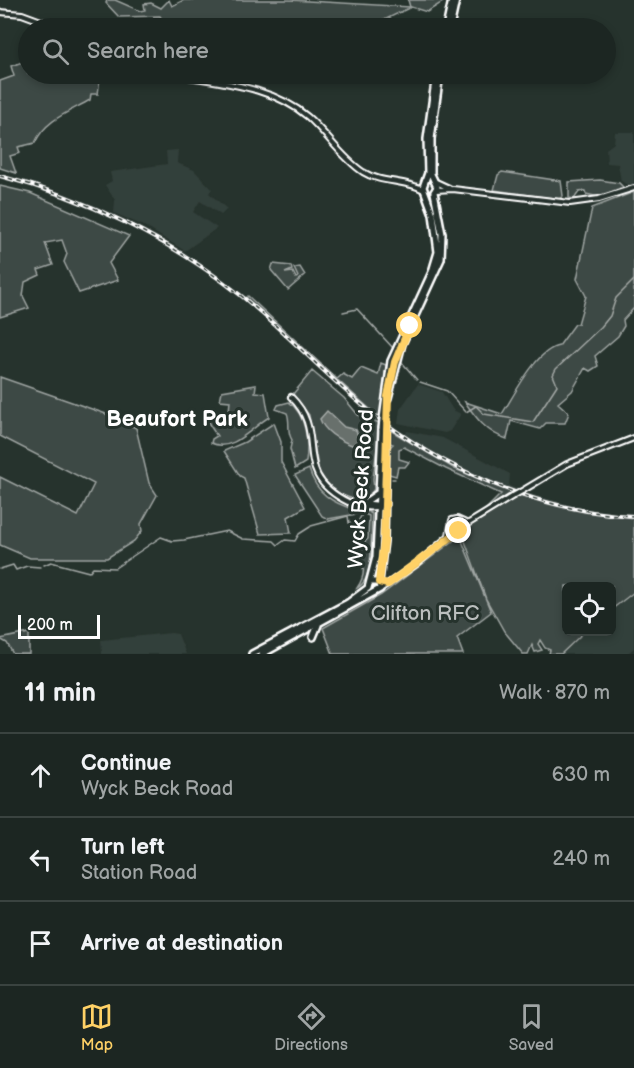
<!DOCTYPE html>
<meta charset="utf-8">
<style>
:root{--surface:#1c2622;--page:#252e2a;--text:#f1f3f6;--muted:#a0a5a5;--line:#3a4340;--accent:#ffd166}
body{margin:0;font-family:"Balsamiq Sans",sans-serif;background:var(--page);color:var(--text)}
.controls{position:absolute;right:18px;bottom:18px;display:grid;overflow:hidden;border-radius:9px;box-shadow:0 3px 9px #0003}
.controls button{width:54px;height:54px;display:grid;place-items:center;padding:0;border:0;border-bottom:2px solid var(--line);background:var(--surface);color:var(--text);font:30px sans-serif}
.scale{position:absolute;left:18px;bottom:15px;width:82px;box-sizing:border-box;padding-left:6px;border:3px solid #fff;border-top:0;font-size:16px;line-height:21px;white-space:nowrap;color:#fff;-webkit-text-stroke:4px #26332d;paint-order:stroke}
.stop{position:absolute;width:18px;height:18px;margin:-14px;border:4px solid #ffd166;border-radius:50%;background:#fff}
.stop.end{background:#ffd166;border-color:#fff;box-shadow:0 2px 6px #0008}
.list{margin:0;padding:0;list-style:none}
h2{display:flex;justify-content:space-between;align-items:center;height:78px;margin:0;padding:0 24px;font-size:26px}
h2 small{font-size:20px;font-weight:400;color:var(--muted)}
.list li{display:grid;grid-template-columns:39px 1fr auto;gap:18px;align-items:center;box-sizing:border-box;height:84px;padding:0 24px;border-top:2px solid var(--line)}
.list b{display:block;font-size:22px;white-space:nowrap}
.list p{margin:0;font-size:20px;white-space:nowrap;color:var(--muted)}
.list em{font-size:20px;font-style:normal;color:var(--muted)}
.icon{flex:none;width:33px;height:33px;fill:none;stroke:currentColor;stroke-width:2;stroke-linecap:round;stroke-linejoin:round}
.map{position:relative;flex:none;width:634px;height:654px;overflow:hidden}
.search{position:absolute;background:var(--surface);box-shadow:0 3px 9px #0003;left:18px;right:18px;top:18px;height:66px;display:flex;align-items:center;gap:15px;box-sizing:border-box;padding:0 21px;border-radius:33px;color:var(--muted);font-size:22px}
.sheet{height:330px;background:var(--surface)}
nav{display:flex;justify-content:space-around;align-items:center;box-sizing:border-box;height:84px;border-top:2px solid var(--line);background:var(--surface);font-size:16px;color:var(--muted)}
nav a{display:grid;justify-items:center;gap:3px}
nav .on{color:var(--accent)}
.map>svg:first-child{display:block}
.built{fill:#333f3a}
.green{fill:#3e4944;stroke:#9ea4a2;stroke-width:1.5}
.water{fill:#67706c;stroke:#a4a9a7;stroke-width:1.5}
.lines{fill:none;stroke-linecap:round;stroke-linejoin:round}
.stream{stroke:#a4a9a7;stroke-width:1.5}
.tertiary-casing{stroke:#fff;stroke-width:8}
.secondary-casing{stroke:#fff;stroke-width:8}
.primary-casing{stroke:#fff;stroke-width:10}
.tertiary{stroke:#26332d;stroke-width:4}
.secondary{stroke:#26332d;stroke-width:4}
.primary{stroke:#26332d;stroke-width:5}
.rail-casing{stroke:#fff;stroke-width:4}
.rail{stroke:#26332d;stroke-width:1.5;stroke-dasharray:4.5;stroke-linecap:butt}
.secondary-bridge-casing{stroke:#fff;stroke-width:8;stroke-linecap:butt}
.primary-bridge-casing{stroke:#fff;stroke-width:10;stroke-linecap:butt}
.secondary-bridge{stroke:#26332d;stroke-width:4}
.primary-bridge{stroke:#26332d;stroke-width:5}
.route{stroke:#ffd166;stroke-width:8}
.labels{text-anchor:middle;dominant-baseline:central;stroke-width:6;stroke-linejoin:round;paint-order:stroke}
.street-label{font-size:21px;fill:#fff;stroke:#26332d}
.park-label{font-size:21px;fill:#bbbfbe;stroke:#26332d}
.neighbourhood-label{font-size:22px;font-weight:bold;fill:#fff;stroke:#26332d}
</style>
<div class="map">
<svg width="634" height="654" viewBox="0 0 634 654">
<rect width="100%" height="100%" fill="#26332d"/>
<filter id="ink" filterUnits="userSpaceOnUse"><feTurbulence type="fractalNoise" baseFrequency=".0167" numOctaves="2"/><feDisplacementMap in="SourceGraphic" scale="12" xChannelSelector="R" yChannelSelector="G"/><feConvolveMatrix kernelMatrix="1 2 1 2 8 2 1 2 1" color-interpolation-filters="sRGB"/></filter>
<g filter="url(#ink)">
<path class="built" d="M615 132H634V185L629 186 621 181 618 164 607 163 606 149 614 143Z
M178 150 177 163 194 170 212 189 209 193 227 209 221 215 200 201 193 212 217 228 185 251 144 226 114 213 115 200 105 185 112 181 110 172 167 164 166 151Z
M278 326 380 418V422L345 394 276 329Z
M418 384 442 392 453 410 461 414 450 431 445 433 398 423 400 409Z
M391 426 405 435 407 431 443 438 510 474 509 486 520 490 515 493 470 477 415 447 390 429Z
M523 492 581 508 634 515V518L565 508 520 495Z
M634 592V648L627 654H560L584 632H612V609Z
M171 633 178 634 186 654H102L101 640Z"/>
<path class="green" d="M107 0H115L140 11 145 10 144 4 151 3 161 8 169 0 172 6 184 0H290L410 7 408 0H446L427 12 411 7 380 22 307 19 306 28H217L205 23 167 27 160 16 119 17 106 3Z
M28 60V74H94L100 78 98 94H91L90 100C69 112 45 120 35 143L18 147 20 153 10 156 16 173 0 168V81L14 76 11 66Z
M502 172 561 181 563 196 559 199 494 190 498 175Z
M600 180 619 183 623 187 599 197 586 194 585 191 579 192 574 199 569 198V182Z
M0 186 30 193 129 236 109 263 118 280 79 293 64 262 67 254 62 240 45 243 53 265 38 270 40 275 25 282 23 296 29 308 0 317Z
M634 192V308L623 320 624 326 618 336 595 356 598 366 590 371 585 368 572 391 558 403 569 413 565 423H546L540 429 511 421 507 439C487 433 476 418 465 402L502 414C515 394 536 350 559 346L575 324H578L586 296 577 279 592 208Z
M273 264 291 266 292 270 285 273 293 272 296 278 298 277 294 268 300 267 305 275 288 290 271 270Z
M248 296 337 379 343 374 352 379 361 368 378 375 381 363 386 365 380 418 246 298Z
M312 371 344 398 359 416 380 423 373 479 374 489 368 498C349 503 327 489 319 473L309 415 293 394Z
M0 377 106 414 136 428 149 483 157 495 141 524 142 531 134 541 107 558H30L0 545V477L78 516 94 484 0 436Z
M256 385 255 392 265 393 269 417C252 427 233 453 211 443L212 439 217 436 209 424 211 413 229 411 230 401 220 400 222 391Z
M289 402C306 415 309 441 306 462L295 469 290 449 292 440C286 431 291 423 287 413L276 409 278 405Z
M274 423 281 442V462L305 507 288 517 291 533 260 534 244 478 240 476 224 451 245 442Z
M390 430 455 469 515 493 483 512 501 494 446 469 404 447 399 449V459L409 462 405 467H398L396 476 389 474V448L393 444 390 443Z
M309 469C316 493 332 503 356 510V514L328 519 322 516 295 475Z
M520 495 579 510 634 518V592L612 609V586H566V632H584L561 654H549L550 650 545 648 540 640 538 644 542 650 535 652 532 645 528 654H523L504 631 486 599 462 533 466 528Z
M363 509 372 514C370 532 376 579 357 588 367 574 364 564 357 549L368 539 369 516 362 513Z
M460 536 491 612 457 638 463 654H333L323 628 381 595Z
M29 633V654H13L7 643 0 639Z"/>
<path class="water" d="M327 411 344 427 356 430 361 444 357 447C343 442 325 434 320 419Z"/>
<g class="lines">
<path class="stream" d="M343 312 357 309 393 348
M400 360 417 380
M420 382 447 391 466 412 476 406 484 414 533 422 557 385 553 375 556 369 601 327 610 316 616 298 634 280
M392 479H395
M311 526 348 516 349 523 356 525 364 511
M44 565 51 562 89 572 93 567 115 568 161 537 172 541 184 540 227 531 243 539 274 541 278 545 285 540 295 541 299 534 310 527
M0 569 13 565 16 570 27 566 40 567"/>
<defs>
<path id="tertiary" d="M0 12 22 14 60 28
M172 74C218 83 271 85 308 117 327 134 342 158 363 172 382 184 405 179 424 190
M436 182 449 188
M436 190 453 189 570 203 599 199 634 188
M291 397C330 435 288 472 348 502 357 506 370 509 380 506
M352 502 380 505"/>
<path id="secondary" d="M522 491 567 464 634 438
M449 535 452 520 457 519 468 524
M380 589 418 563 451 534 513 496"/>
<path id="primary" d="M446 28 452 0
M450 28 456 0
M434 192 437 187 431 174V139L440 74
M388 398 402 344 441 259 442 234 434 192
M383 419 391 361 432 272 438 252 433 214 423 187 428 173 427 139 436 74
M364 503 377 494
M381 506 383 487
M379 582 384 541 386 431
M313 637 318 625
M252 654 348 603 368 588 376 557 382 429
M262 654 380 589 379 582H370"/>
</defs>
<use href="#tertiary" class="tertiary-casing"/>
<use href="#secondary" class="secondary-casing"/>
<use href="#primary" class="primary-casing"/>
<use href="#tertiary" class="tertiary"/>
<use href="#secondary" class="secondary"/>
<use href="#primary" class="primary"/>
<defs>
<path id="rail" d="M0 176C86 198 169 239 239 294 284 330 323 373 368 410 442 469 538 512 634 516"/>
</defs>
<use href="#rail" class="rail-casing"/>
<use href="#rail" class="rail"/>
<defs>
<path id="secondary-bridge" d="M513 496 522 491"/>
<path id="primary-bridge" d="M382 429 383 419
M386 431V421"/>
</defs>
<use href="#secondary-bridge" class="secondary-bridge-casing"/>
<use href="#primary-bridge" class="primary-bridge-casing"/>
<use href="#secondary-bridge" class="secondary-bridge"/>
<use href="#primary-bridge" class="primary-bridge"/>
</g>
</g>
<g class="lines" filter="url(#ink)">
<path class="route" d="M410 326 395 362 388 396 384 541 379 582 388 584 459 531"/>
</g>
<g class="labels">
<g class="street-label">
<text transform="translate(361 489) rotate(-86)">Wyck Beck Road</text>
</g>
<g class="park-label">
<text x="425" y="613">Clifton RFC</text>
</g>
<g class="neighbourhood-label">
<text x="177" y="419">Beaufort Park</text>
</g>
</g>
</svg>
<div class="controls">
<button><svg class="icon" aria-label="locate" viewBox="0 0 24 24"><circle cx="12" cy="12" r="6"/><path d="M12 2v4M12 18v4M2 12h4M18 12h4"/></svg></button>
</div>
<div class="scale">200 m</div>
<div class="stop" style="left:410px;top:326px"></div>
<div class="stop end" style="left:459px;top:531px"></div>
<div class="search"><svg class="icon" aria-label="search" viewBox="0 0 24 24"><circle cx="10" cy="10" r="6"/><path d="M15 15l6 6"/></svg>Search here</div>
</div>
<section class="sheet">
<h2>11 min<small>Walk · 870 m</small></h2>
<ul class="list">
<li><svg class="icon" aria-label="ahead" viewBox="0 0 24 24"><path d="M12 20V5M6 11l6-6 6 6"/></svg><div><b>Continue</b><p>Wyck Beck Road</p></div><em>630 m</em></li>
<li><svg class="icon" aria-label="left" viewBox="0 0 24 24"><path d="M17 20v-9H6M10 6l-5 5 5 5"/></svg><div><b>Turn left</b><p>Station Road</p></div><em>240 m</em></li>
<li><svg class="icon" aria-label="arrive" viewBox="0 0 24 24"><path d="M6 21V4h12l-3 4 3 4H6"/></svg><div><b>Arrive at destination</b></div></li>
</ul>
</section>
<nav>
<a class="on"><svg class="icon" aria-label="map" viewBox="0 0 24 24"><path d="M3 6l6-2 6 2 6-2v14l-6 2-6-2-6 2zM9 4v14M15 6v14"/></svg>Map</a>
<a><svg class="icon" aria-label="directions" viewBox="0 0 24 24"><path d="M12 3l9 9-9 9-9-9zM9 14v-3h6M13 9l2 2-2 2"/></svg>Directions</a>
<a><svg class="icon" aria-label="saved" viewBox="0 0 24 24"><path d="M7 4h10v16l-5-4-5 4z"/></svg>Saved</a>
</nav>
